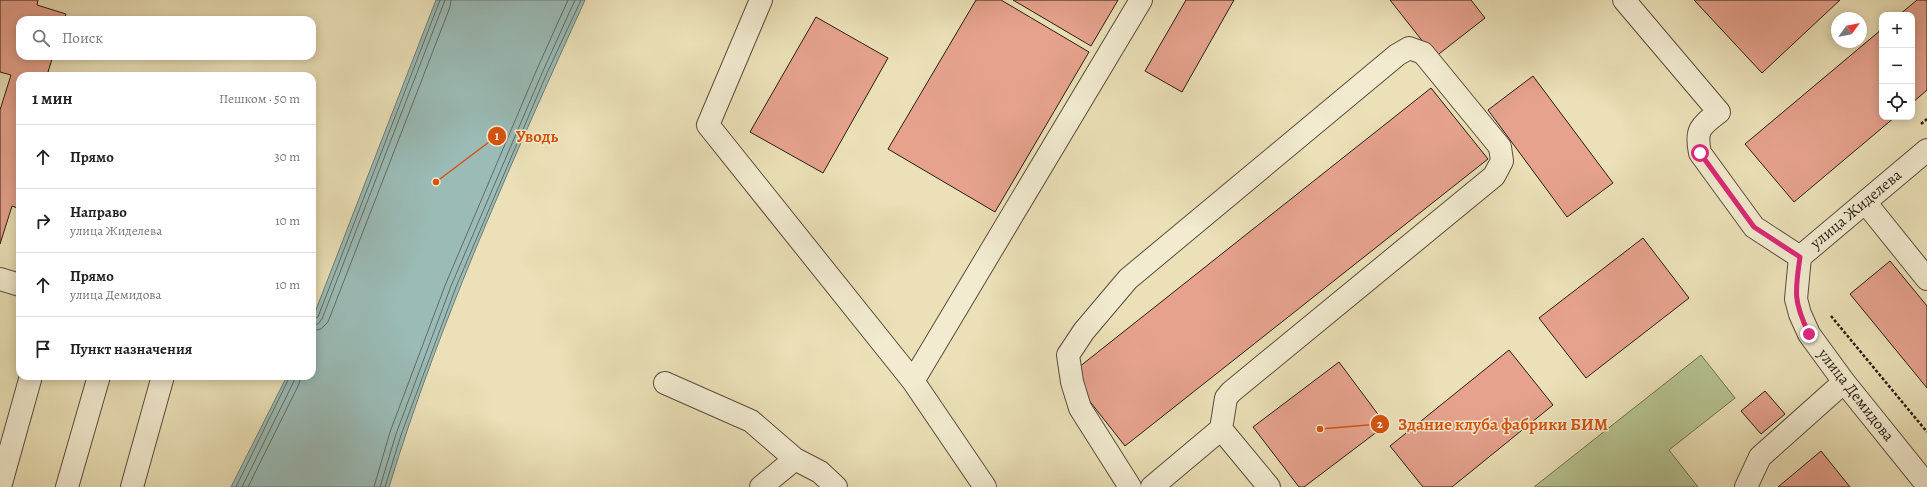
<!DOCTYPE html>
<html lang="ru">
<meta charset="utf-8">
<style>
:root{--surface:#fff;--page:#f2f2f2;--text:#222;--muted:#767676;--line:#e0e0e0}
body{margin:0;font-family:Alegreya,serif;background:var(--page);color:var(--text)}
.controls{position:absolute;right:12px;top:12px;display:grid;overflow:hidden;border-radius:8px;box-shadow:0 2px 10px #0003}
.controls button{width:36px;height:36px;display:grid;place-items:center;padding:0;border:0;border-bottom:1px solid var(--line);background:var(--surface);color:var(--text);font:20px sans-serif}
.compass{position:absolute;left:1831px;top:12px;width:36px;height:36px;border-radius:50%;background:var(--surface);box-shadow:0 2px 10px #0003;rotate:57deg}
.stop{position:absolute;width:12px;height:12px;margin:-9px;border:3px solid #db2777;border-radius:50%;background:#fff}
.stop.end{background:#db2777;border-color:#fff;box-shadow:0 1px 4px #0008}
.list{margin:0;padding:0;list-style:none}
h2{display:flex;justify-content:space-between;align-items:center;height:52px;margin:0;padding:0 16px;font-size:17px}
h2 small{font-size:13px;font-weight:400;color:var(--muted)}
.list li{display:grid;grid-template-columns:26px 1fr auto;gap:12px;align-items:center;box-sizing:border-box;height:64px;padding:0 16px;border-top:1px solid var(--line)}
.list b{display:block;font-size:15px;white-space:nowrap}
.list p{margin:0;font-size:13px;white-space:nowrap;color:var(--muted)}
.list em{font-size:13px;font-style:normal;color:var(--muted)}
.icon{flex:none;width:22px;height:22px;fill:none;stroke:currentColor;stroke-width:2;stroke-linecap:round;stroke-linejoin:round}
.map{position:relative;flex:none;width:1927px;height:487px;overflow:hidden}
.search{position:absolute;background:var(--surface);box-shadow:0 2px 10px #0003;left:16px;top:16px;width:300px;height:44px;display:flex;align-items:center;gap:10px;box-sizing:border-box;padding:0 14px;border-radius:12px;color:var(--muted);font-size:15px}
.panel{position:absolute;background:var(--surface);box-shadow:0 2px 10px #0003;left:16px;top:72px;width:300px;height:308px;border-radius:12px}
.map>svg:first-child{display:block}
.green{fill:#b5c390;stroke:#6e7052}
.water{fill:#9abbb6;stroke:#6c7c75}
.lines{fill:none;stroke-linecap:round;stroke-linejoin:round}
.shore{stroke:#616c64;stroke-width:1}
.building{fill:#e6a28d;stroke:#281d13}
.minor-casing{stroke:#594e3c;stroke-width:24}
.path{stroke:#281d13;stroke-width:2.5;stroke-dasharray:3 2;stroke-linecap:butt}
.minor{stroke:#f2ebd0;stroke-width:22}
.route{stroke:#db2777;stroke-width:5}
.labels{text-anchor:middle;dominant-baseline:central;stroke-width:3;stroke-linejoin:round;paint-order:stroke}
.street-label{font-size:16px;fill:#281d13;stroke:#f2ebd0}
.leader{fill:none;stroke:#d5530d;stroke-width:1.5}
.callout-dot{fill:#d5530d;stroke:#f2ebd0;stroke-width:1.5}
.mark-label{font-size:12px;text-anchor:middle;font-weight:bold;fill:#fff}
.callout-label{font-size:17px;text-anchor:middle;font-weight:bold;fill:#d5530d;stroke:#f2ebd0;stroke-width:3;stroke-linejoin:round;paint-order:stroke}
</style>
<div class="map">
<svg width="1927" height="487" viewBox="0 0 1927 487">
<rect width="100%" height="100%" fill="#ebe0b7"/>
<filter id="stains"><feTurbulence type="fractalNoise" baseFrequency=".005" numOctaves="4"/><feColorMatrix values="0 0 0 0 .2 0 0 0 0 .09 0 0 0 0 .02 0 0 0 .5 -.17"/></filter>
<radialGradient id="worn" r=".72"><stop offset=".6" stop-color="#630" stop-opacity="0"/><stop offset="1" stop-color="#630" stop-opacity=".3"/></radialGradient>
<path class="green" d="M1701 355 1735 398 1669 450 1698 487H1534Z"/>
<path class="water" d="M436 0H585C513 159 440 320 389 487H231L287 376H312V320Z"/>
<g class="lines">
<path class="shore" d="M312 320 318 317 440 0
M312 325 318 324 322 319 445 0
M312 331 321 329 328 322 450 7 451 0
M236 487 290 376
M242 487 294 381 295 376
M248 487 299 384 301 376
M374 487 390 432 446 283 537 69 568 0
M380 487 396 434 451 286 543 71 575 0
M385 487 401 435 456 287 547 73 581 0"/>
</g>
<path class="building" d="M0 0H38L37 5 66 14 64 20H20V56H53L48 72 60 76H20V209L12 206 0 244V110L11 75 0 72Z
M976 0H1001L1089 52 995 212 888 149Z
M1013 0H1118L1091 46Z
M1186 0H1234L1182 92 1145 71Z
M1390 0H1471L1485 18 1435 57Z
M1694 0H1840L1762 73Z
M1917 0H1927V90L1912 103V15H1899Z
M816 17 888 58 823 173 750 132Z
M1882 29V117H1895L1794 202 1745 144Z
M1533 76 1613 183 1567 217 1488 110Z
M1431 88 1488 159 1125 446 1069 375Z
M1643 238 1689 298 1586 378 1539 318Z
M1890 261 1927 306V388L1850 294Z
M1509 350 1553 405 1452 487H1423L1390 446Z
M1339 362 1386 425 1304 487H1299L1253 427Z
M1765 391 1785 414 1761 434 1741 411Z
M1821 451 1850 487H1778Z"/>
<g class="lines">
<defs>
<path id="minor" d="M761 0 708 125 913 381 985 487
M1624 0 1719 112C1701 126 1695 129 1700 153L1754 227 1800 257
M1927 150 1800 257 1796 299 1800 314 1809 334 1844 382 1927 485
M1865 202 1927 279
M0 279 20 285
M913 381 1141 0
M665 383 751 421 795 459 820 472 836 487
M1221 429 1269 487
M0 487 31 376
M67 487 99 376
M132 487 163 376
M761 487 795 459
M1130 487 1080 408 1072 382 1068 355 1084 331 1128 279 1397 55 1409 48 1423 53 1500 147 1502 161 1494 176 1231 392 1226 398 1221 429 1152 487
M1746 487 1760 457 1844 382"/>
</defs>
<use href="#minor" class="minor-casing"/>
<path class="path" d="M1921 124 1927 119
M1831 316 1927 432"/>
<use href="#minor" class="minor"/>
</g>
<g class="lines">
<path class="route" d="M1700 153 1754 227 1800 257C1795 292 1793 301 1809 334"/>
</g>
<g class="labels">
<g class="street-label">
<text transform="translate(1856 209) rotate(-40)">улица Жиделева</text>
<text transform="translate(1856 395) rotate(52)">улица Демидова</text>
</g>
</g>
<path class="leader" d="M436 182L497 136M1320 429L1380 424"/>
<g class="callout-dot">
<circle cx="436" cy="182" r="4"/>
<circle cx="1320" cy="429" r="4"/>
<circle cx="497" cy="136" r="10"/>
<circle cx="1380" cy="424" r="10"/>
</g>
<g class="mark-label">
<text x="497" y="140">1</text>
<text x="1380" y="428">2</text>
</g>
<g class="callout-label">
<text x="537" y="142">Уводь</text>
<text x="1503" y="430">Здание клуба фабрики БИМ</text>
</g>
<rect width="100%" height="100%" filter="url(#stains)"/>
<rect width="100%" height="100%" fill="url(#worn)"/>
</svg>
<div class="controls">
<button>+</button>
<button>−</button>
<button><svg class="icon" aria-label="locate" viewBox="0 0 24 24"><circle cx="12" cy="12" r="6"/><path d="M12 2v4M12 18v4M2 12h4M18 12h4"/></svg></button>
</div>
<svg class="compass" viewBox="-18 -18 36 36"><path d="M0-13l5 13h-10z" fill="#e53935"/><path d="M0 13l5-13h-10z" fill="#767676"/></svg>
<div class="stop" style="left:1700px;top:153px"></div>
<div class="stop end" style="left:1809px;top:334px"></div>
<div class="search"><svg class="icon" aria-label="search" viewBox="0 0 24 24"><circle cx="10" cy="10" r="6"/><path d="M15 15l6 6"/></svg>Поиск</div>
<section class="panel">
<h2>1 мин<small>Пешком · 50 m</small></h2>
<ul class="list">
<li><svg class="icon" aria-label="ahead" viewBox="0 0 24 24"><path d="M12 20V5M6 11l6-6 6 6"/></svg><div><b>Прямо</b></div><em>30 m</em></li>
<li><svg class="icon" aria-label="right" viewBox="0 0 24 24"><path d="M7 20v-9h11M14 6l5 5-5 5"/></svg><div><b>Направо</b><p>улица Жиделева</p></div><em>10 m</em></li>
<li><svg class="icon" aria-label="ahead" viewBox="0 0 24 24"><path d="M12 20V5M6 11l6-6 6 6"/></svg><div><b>Прямо</b><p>улица Демидова</p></div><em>10 m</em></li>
<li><svg class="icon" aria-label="arrive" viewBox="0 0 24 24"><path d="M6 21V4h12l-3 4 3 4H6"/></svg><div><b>Пункт назначения</b></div></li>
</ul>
</section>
</div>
